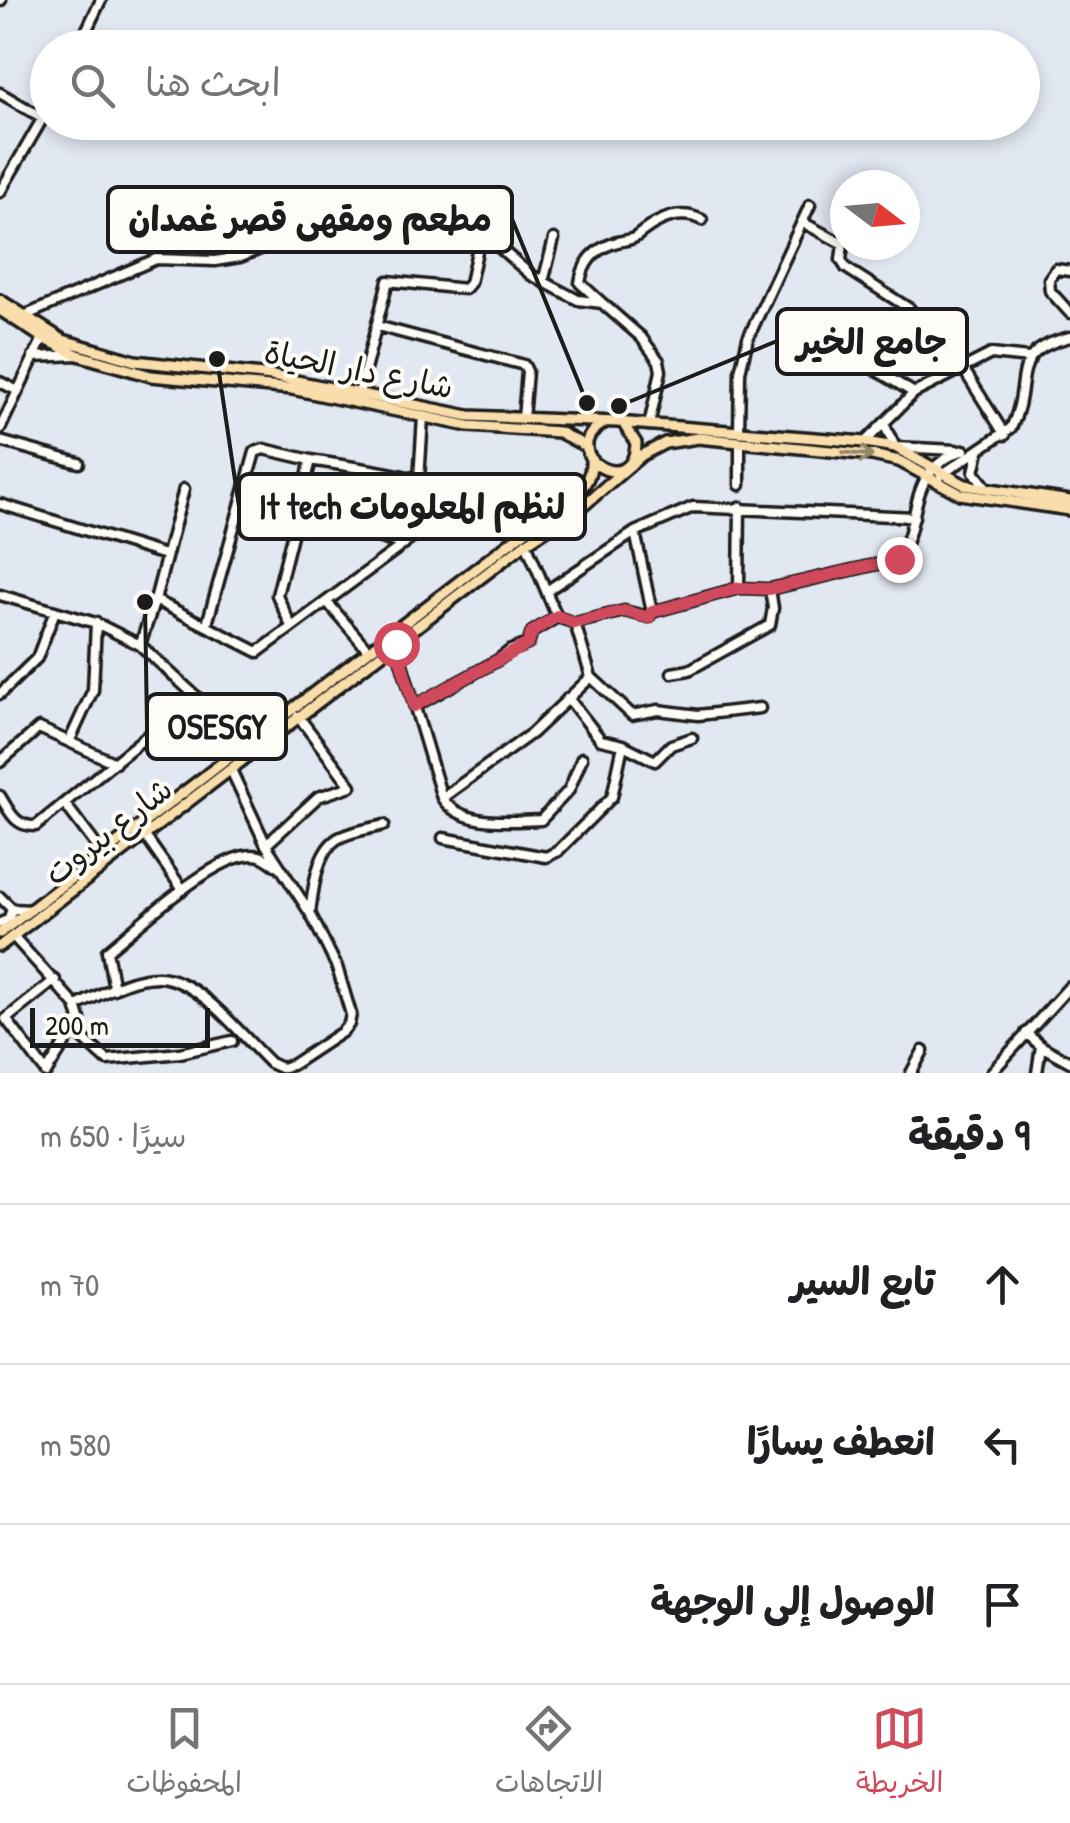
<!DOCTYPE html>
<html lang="ar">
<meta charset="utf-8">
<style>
:root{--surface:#fff;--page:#f2f2f2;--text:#202124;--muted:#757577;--line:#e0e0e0;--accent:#d1495b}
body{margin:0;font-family:"Patrick Hand","Playpen Sans Arabic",sans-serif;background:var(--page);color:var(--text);direction:rtl}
.compass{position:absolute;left:830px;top:170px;width:90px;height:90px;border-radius:50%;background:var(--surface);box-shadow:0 5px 15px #0003;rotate:106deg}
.scale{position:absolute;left:30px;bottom:25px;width:180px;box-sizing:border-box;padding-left:10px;border:5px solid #1c1c1c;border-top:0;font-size:28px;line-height:35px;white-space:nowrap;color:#1c1c1c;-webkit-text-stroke:8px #fdfcf7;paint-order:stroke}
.stop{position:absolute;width:30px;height:30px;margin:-22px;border:8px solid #d1495b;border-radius:50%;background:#fff}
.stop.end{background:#d1495b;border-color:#fff;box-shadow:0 2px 10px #0008}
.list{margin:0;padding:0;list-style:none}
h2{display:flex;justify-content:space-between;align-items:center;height:130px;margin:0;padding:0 40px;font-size:42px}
h2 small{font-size:32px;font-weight:400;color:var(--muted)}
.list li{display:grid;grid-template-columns:65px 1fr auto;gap:30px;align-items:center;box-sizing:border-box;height:160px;padding:0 40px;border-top:2px solid var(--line)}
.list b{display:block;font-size:38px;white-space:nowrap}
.list em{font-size:32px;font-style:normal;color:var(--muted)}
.icon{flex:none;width:55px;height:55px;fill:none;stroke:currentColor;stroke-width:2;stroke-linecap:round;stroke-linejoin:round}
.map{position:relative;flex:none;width:1070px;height:1073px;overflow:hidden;direction:ltr}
.search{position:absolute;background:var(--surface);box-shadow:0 5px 15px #0003;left:30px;right:30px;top:30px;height:110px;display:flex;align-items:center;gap:25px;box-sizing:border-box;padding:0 35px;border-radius:55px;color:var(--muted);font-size:38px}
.sheet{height:610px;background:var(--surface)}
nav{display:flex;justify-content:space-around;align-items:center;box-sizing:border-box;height:140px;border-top:2px solid var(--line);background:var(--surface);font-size:28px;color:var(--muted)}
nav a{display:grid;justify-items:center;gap:5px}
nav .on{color:var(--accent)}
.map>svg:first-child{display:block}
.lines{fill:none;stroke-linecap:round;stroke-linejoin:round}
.minor-casing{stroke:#1c1c1c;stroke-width:15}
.major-casing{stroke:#1c1c1c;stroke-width:16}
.minor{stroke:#fdfcf7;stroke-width:8}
.major{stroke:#f9deab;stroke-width:9}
.oneway{stroke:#96876b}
.route{stroke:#d1495b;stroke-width:12}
.labels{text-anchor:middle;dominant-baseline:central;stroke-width:8;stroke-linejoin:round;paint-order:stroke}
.street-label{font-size:32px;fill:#1c1c1c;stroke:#fdfcf7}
.leader{fill:none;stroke:#1c1c1c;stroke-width:4}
.callout-dot{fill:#1c1c1c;stroke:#fdfcf7;stroke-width:4}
.callout{fill:#fdfcf7;stroke:#1c1c1c;stroke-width:4}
.callout-label{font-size:35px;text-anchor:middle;font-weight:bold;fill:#1c1c1c}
</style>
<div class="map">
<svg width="1070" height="1073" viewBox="0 0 1070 1073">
<rect width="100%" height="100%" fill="#e2e8f2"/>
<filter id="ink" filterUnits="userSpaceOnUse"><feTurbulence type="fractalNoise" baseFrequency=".01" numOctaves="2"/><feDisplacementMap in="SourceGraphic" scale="20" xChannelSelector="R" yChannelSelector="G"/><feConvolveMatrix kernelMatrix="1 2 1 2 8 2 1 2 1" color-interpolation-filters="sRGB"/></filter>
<g filter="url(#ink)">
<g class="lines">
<defs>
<path id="minor" d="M0 1 1 0
M78 48 101 0
M0 93 43 118
M0 192 48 109
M451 206 531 275 578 300 602 303 641 337 659 361 661 371 649 425
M802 222 843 244 841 260 846 268 910 309 880 357 881 371
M1070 271 1056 269 1049 279 1050 291 1070 313
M543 282 554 239
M602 303 580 283C583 262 595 249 614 243 622 240 631 241 637 236 655 221 679 208 702 220
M24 316 156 259 215 261 240 257 278 242 291 246
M798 323 914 393
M377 326 524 365 527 371 523 419
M33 357 78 355
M964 370 1005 435
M0 382 16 390
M359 393 388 281 465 289 470 283 481 233
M885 426 895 447 956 450
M0 429 43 338
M739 432 740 372 748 338 810 205
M0 441 79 463
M740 442V485
M865 442 914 393 930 385 991 354 1029 358
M979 451 974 472 986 487
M941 475 1011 428C1034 382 1005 353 1070 337
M419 480 423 417
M0 504 165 555
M298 513 404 545
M635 532 652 612
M526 543 557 617
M739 588 740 507
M548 590 635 532 693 507 914 517
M0 595 96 623 140 645 247 743
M155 600 258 652 469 496
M328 603 368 650
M575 623 591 677 632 715 658 710 698 715 760 708
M207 624 255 452 264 449 311 460
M291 626 277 595 311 460C373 471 482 481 525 531
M396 644 442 798C461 827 509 821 541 820L569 790 582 758
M140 645 155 600 184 489
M672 673 689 670 770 625 773 608 770 589
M0 694 37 658 55 611
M415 706 498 660 511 650 528 644 532 632 557 617 575 623 624 611 649 617 652 612 739 588 770 589 899 559C924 514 905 471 964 450
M70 740 93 690 96 623
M623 745 655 761 671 745 692 738
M0 762 39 728 115 763
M0 796C10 812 15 827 36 826L196 696
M442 798 532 733 591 677
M65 804 102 853
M145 836 183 890
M443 838 546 857 558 851 612 797 623 745 601 740 568 698
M266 845 318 797 351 786 298 716
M0 897 12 909 31 910
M310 913C313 891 316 853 337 839 350 831 370 829 384 825
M0 923 8 920 12 909
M13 936 76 1006C100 995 131 976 159 977 199 979 242 1036 270 1063L281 1068 292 1065 342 1032 349 1024 351 1014 337 967 310 913 266 845 231 770
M114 989 107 951C138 926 215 854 253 855 262 855 268 860 275 865
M75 1031 107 1060 180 1053 232 1041
M1026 1033 1041 1046 1037 1073
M1041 1046 1070 1062
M46 1072 6 1019 55 980
M46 1073 80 1019 76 1006
M911 1073 923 1051
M991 1073 1070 986"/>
<path id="major" d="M0 300 63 340 135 361 272 376 469 416 617 422 865 442 895 447 965 485 1070 501
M0 310 43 338 78 355 151 376 292 389 468 426 559 432 587 447
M604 423C552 452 634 503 636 443L625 426
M0 933 525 531C549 514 594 494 591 460
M0 946 526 543 583 506 642 455 665 443 698 438 872 455 899 461 960 494 1070 510"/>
</defs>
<use href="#minor" class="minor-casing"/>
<use href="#major" class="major-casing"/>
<use href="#minor" class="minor"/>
<use href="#major" class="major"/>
</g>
<defs><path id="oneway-shaft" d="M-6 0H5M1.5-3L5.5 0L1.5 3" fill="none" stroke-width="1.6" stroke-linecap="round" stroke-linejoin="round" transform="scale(2.5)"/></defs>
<use class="oneway" href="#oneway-shaft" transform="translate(858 454) rotate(7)"/>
</g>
<g class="lines" filter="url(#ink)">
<path class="route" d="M396 644 414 706 528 644 532 632 557 616 574 623 624 611 649 618 652 612 739 588 770 589 899 559"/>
</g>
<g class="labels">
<g class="street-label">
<text transform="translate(359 369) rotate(11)">شارع دار الحياة</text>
<text transform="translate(108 831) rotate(-38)">شارع بيروت</text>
</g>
</g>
<path class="leader" d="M587 403L512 219M619 406L777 341M217 359L239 507M145 602L147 726"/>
<g class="callout-dot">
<circle cx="587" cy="403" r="10"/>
<circle cx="619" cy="406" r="10"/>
<circle cx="217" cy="359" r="10"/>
<circle cx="145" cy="602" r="10"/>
</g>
<g class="callout">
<rect x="108" y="187" width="404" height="65" rx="10"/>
<rect x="777" y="309" width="190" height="65" rx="10"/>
<rect x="239" y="474" width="346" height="65" rx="10"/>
<rect x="147" y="694" width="139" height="65" rx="10"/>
</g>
<g class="callout-label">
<text x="310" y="231">مطعم ومقهى قصر غمدان</text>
<text x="872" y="354">جامع الخير</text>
<text x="412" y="519">It tech لنظم المعلومات</text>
<text x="217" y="739">OSESGY</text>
</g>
</svg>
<svg class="compass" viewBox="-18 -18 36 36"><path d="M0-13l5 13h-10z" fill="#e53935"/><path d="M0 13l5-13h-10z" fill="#757577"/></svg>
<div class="scale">200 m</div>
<div class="stop" style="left:396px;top:644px"></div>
<div class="stop end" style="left:899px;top:559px"></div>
<div class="search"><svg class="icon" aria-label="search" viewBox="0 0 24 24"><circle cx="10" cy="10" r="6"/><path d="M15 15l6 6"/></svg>ابحث هنا</div>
</div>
<section class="sheet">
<h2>9 دقيقة<small>سيرًا · 650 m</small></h2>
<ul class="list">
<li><svg class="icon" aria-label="ahead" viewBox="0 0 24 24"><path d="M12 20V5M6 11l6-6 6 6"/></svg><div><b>تابع السير</b></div><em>70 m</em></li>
<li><svg class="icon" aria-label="left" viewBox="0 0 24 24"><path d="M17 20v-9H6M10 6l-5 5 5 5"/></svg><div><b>انعطف يسارًا</b></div><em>580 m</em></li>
<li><svg class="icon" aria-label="arrive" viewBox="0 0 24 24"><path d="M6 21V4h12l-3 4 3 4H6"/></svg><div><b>الوصول إلى الوجهة</b></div></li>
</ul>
</section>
<nav>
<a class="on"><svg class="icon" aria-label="map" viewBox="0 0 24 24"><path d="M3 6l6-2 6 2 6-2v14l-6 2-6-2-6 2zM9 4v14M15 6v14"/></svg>الخريطة</a>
<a><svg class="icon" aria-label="directions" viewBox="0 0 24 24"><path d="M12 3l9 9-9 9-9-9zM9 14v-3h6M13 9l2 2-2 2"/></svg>الاتجاهات</a>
<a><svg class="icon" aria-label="saved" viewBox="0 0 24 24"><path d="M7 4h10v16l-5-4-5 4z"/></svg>المحفوظات</a>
</nav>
